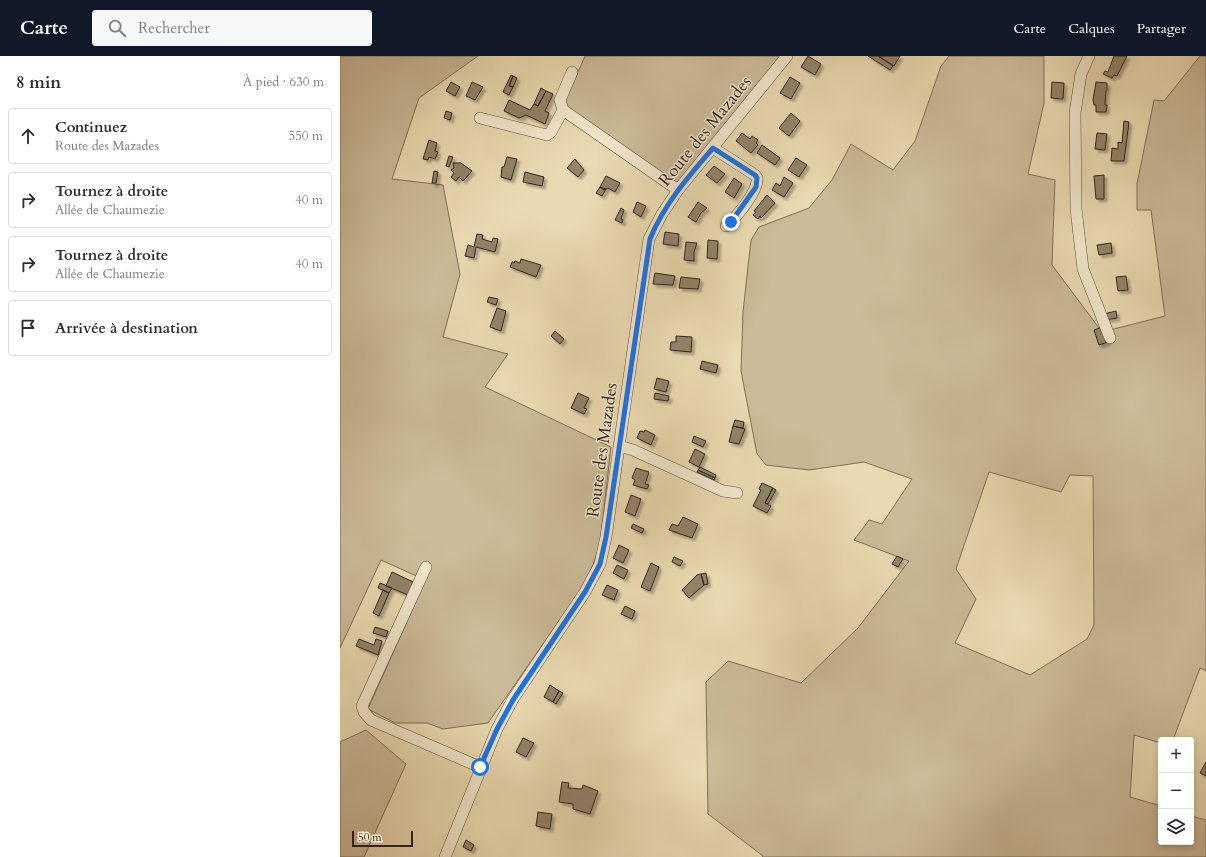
<!DOCTYPE html>
<html lang="fr">
<meta charset="utf-8">
<style>
:root{--surface:#fff;--page:#f7f7f7;--text:#2b2b33;--muted:#7c7c81;--line:#e1e1e2;--accent:#111827}
body{margin:0;font-family:Cardo,serif;background:var(--page);color:var(--text)}
.controls{position:absolute;right:12px;bottom:12px;display:grid;overflow:hidden;border-radius:4px;box-shadow:0 2px 6px #0003}
.controls button{width:36px;height:36px;display:grid;place-items:center;padding:0;border:0;border-bottom:1px solid var(--line);background:var(--surface);color:var(--text);font:20px sans-serif}
.scale{position:absolute;left:12px;bottom:10px;width:61px;box-sizing:border-box;padding-left:4px;border:2px solid #32241c;border-top:0;font-size:11px;line-height:14px;white-space:nowrap;color:#32241c;-webkit-text-stroke:3px #f1e7cc;paint-order:stroke}
.stop{position:absolute;width:12px;height:12px;margin:-9px;border:3px solid #1a73e8;border-radius:50%;background:#fff}
.stop.end{background:#1a73e8;border-color:#fff;box-shadow:0 1px 4px #0008}
.list{margin:0;padding:0;list-style:none}
h2{display:flex;justify-content:space-between;align-items:center;height:52px;margin:0;padding:0 16px;font-size:17px}
h2 small{font-size:13px;font-weight:400;color:var(--muted)}
.list li{display:grid;grid-template-columns:26px 1fr auto;gap:12px;align-items:center;box-sizing:border-box;height:56px;margin:0 8px 8px;padding:0 8px;border:1px solid var(--line);border-radius:4px}
.list b{display:block;font-size:15px;white-space:nowrap}
.list p{margin:0;font-size:13px;white-space:nowrap;color:var(--muted)}
.list em{font-size:13px;font-style:normal;color:var(--muted)}
.icon{flex:none;width:22px;height:22px;fill:none;stroke:currentColor;stroke-width:2;stroke-linecap:round;stroke-linejoin:round}
.map{position:relative;flex:none;width:866px;height:801px;overflow:hidden}
header{display:flex;align-items:center;gap:24px;box-sizing:border-box;height:56px;padding:0 20px;background:var(--accent);color:#fff}
header strong{font-size:19px}
nav{display:flex;gap:22px;margin-inline-start:auto;font-size:14px}
.search{width:280px;height:36px;background:var(--page);display:flex;align-items:center;gap:10px;box-sizing:border-box;padding:0 14px;border-radius:4px;color:var(--muted);font-size:15px}
main{display:flex}
aside{flex:1;background:var(--surface)}
.map>svg:first-child{display:block}
.green{fill:#cbbb98;stroke:#7e705a;fill-rule:evenodd}
.building{fill:#928369;stroke:#32241c;filter:url(#shadow)}
.lines{fill:none;stroke-linecap:round;stroke-linejoin:round}
.minor-casing{stroke:#605241;stroke-width:12}
.minor{stroke:#f1e7cc;stroke-width:11}
.route{stroke:#1a73e8;stroke-width:5}
.labels{text-anchor:middle;dominant-baseline:central;stroke-width:3;stroke-linejoin:round;paint-order:stroke}
.street-label{font-size:17px;fill:#32241c;stroke:#f1e7cc}
</style>
<header>
<strong>Carte</strong>
<div class="search"><svg class="icon" aria-label="search" viewBox="0 0 24 24"><circle cx="10" cy="10" r="6"/><path d="M15 15l6 6"/></svg>Rechercher</div>
<nav><a>Carte</a><a>Calques</a><a>Partager</a></nav>
</header>
<main>
<aside>
<h2>8 min<small>À pied · 630 m</small></h2>
<ul class="list">
<li><svg class="icon" aria-label="ahead" viewBox="0 0 24 24"><path d="M12 20V5M6 11l6-6 6 6"/></svg><div><b>Continuez</b><p>Route des Mazades</p></div><em>550 m</em></li>
<li><svg class="icon" aria-label="right" viewBox="0 0 24 24"><path d="M7 20v-9h11M14 6l5 5-5 5"/></svg><div><b>Tournez à droite</b><p>Allée de Chaumezie</p></div><em>40 m</em></li>
<li><svg class="icon" aria-label="right" viewBox="0 0 24 24"><path d="M7 20v-9h11M14 6l5 5-5 5"/></svg><div><b>Tournez à droite</b><p>Allée de Chaumezie</p></div><em>40 m</em></li>
<li><svg class="icon" aria-label="arrive" viewBox="0 0 24 24"><path d="M6 21V4h12l-3 4 3 4H6"/></svg><div><b>Arrivée à destination</b></div></li>
</ul>
</aside>
<div class="map">
<svg width="866" height="801" viewBox="0 0 866 801">
<defs>
<filter id="shadow"><feDropShadow dx="3" dy="3" stdDeviation="1" flood-color="#0004"/></filter>
</defs>
<rect width="100%" height="100%" fill="#eadab1"/>
<filter id="stains"><feTurbulence type="fractalNoise" baseFrequency=".005" numOctaves="4"/><feColorMatrix values="0 0 0 0 .2 0 0 0 0 .09 0 0 0 0 .02 0 0 0 .5 -.17"/></filter>
<radialGradient id="worn" r=".72"><stop offset=".6" stop-color="#630" stop-opacity="0"/><stop offset="1" stop-color="#630" stop-opacity=".3"/></radialGradient>
<path class="green" d="M0 0H138L79 42 52 123 103 129 120 218 103 281 168 298 145 331 271 391 260 488 253 509 242 532 148 667 103 673 87 667H55L28 653 74 550 83 523 41 504 0 592Z
M245 0H440L336 128 227 51 225 46Z
M609 0H704V47L688 118 715 124 712 209 762 276 825 260 811 154H797V128L814 44 824 45 860 0H866V615L860 612 833 684H821V687L794 679 790 741 821 750V786H851V760L866 764V801H422L423 800 368 758 366 626 388 605 461 627 518 572 569 505 514 484 529 464 542 468 572 423 524 406 469 414 426 409 417 398 401 315 403 256 411 184 419 171 469 152 492 124 511 88 553 114 575 85 601 10ZM649 416 721 436 730 419 753 420 754 569 747 583 690 619 615 587 636 543 616 513Z
M26 674 66 708 24 801H0V686Z"/>
<path class="building" d="M468 0 481 8 475 19 461 11Z
M528 0H538L553 10 550 14Z
M538 0H560L554 10Z
M774 0H787L777 20 774 19 772 22 763 18 765 15 768 16Z
M171 19 173 20 169 30 173 31 169 39 163 36Z
M173 20 177 22 173 31 169 30Z
M450 21 460 27 451 43 440 37Z
M111 26 120 31 115 40 106 35Z
M132 26 143 31 135 44 126 40Z
M712 26 724 27 723 43 711 42Z
M756 26 767 27V35H766L765 49H767L766 56H756V49H754L753 44Z
M201 32 206 35 198 50 194 48Z
M206 35 213 38 205 55 209 57 205 68 186 59 179 62 164 55 169 44 190 54 194 48 198 50Z
M106 55 112 57 110 64 104 62Z
M451 57 460 65 449 80 439 72Z
M784 65 789 66 784 105H771L772 92 778 93V86L782 87Z
M402 77 410 83 412 80 418 84 416 87 418 89 411 97 396 85Z
M757 77 767 78 765 94 755 93Z
M89 84 97 87 95 95 98 96 95 103 89 101 88 104 83 103Z
M422 89 440 102 435 109 417 97Z
M109 100 113 101 109 111 106 110Z
M167 101 177 103 171 124 161 121 162 111H164Z
M456 102 467 109 459 121 448 114Z
M235 103 244 114 238 121 227 112Z
M113 107H121L132 115 123 125 119 121 116 125 111 121 114 117 111 114 114 112Z
M374 110 385 118 377 127 366 119Z
M94 115 98 116 96 127H92Z
M185 116 204 121 202 130 183 126Z
M764 119V143H756L754 120Z
M266 120 280 127 275 136 268 132 264 134 260 131Z
M444 121 453 127 444 141 432 134 436 127 440 130Z
M394 122 402 128 394 142 385 136Z
M260 131 266 133 262 140 256 137Z
M427 139 435 147 421 162 420 160 418 163 413 159 416 156 414 155Z
M297 146 306 150 301 161 293 156Z
M358 146 367 152 361 157 356 166 348 161Z
M281 152 284 154 281 163 283 164 282 167 275 164Z
M325 176 339 178 338 190 323 188Z
M137 178 143 179 142 183 152 186 153 182 158 183 155 196 136 191 134 202 125 200 128 189 134 191Z
M368 184 378 185 377 203 367 202Z
M346 186 357 187 354 196V205L344 204Z
M771 187 772 197 759 199 757 189Z
M181 203 201 209 196 221 170 211 172 206 174 207 175 205 180 207Z
M315 217 335 220 333 229 313 228Z
M786 220 788 234 778 235 776 221Z
M341 221 360 223 358 233 339 232Z
M149 241 158 243 156 249 147 246Z
M157 252 166 255 161 275 150 271Z
M776 255 777 262 765 264 764 258Z
M762 271 768 286 759 289 754 274Z
M215 275 224 283 220 288 211 280Z
M336 280 352 281 351 296 330 294 331 286H336Z
M362 305 378 309 376 317 360 313Z
M317 322 329 325 326 336 314 333Z
M238 337 249 342 244 352 247 353 244 358 231 352Z
M315 337 329 340 328 345 314 343Z
M395 364 404 366 403 372 393 370Z
M393 370 405 373 399 388 389 386Z
M305 374 315 379 311 389 297 382 300 375 304 376Z
M354 380 366 385 363 391 352 386Z
M355 393 365 398 359 411 349 406Z
M360 411 376 419 375 422 358 414Z
M296 412 309 416 305 428 309 429 307 433 293 429 295 424 292 422Z
M358 414 375 422 374 424 357 416Z
M422 427 433 432 425 447 431 450 427 457 413 450 421 434 419 433Z
M433 432 436 434 428 448 425 447Z
M291 439 301 443 295 460 285 456Z
M343 461 358 468 352 482 329 474 332 468 338 470Z
M293 468 304 473 302 477 291 472Z
M279 489 289 494 283 507 273 502Z
M557 500 563 503 558 511 552 508Z
M334 501 343 505 340 510 332 506Z
M311 507 319 511 310 535 301 531Z
M277 509 288 514 284 523 273 517Z
M52 516 73 526 68 539 46 530Z
M366 517 368 528 364 529 361 518Z
M361 518 364 529 349 542 342 534 357 519Z
M40 527 52 532 49 537 38 532Z
M267 529 278 534 274 544 262 539Z
M43 534 49 537 39 560 33 557Z
M285 550 295 555 292 563 281 558Z
M35 571 48 575 46 581 33 577Z
M19 583 34 589 36 583 42 585 38 599 16 590Z
M210 629 219 635 213 646 204 641Z
M219 635 223 637 216 648 213 646Z
M183 682 194 687 186 701 176 696Z
M866 706V720L860 717Z
M222 726 229 727 228 732 242 733 243 729 258 735 250 758 233 753V748L219 746Z
M198 756 212 758 210 773 196 770Z
M126 784 134 789 131 795 123 791Z"/>
<g class="lines">
<defs>
<path id="minor" d="M749 0 741 18 735 57 736 153 743 213 770 282
M223 54 338 134
M140 62 207 79 211 76 223 54 220 44 232 16
M373 92 415 119 417 122C419 134 396 162 386 170
M279 390 293 394 383 435 397 437
M86 511 22 650 24 656 31 664 140 711
M105 801 157 673 173 643 245 536 260 508 266 481 309 183 322 158 338 134 447 0"/>
</defs>
<use href="#minor" class="minor-casing"/>
<use href="#minor" class="minor"/>
</g>
<g class="lines">
<path class="route" d="M140 711 157 673 173 644 245 536 260 508 266 481 310 183C324 148 349 120 373 92L415 119 417 122 416 131 391 166"/>
</g>
<g class="labels">
<g class="street-label">
<text transform="translate(365 75) rotate(-51)">Route des Mazades</text>
<text transform="translate(262 394) rotate(-82)">Route des Mazades</text>
</g>
</g>
<rect width="100%" height="100%" filter="url(#stains)"/>
<rect width="100%" height="100%" fill="url(#worn)"/>
</svg>
<div class="controls">
<button>+</button>
<button>−</button>
<button><svg class="icon" aria-label="layers" viewBox="0 0 24 24"><path d="M12 4l9 5-9 5-9-5zM3 14l9 5 9-5"/></svg></button>
</div>
<div class="scale">50 m</div>
<div class="stop" style="left:140px;top:711px"></div>
<div class="stop end" style="left:391px;top:166px"></div>
</div>
</main>
